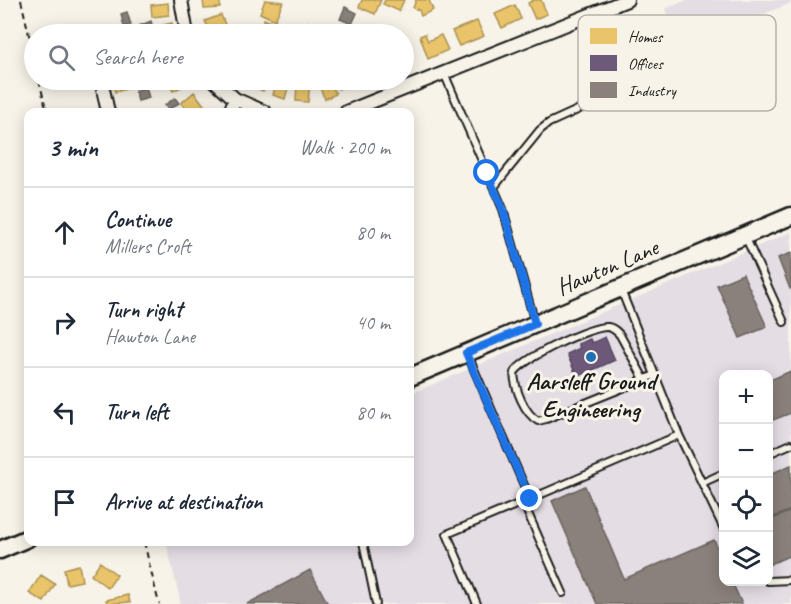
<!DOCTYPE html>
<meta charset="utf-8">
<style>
:root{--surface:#fff;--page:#f2f2f3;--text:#1f2937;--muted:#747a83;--line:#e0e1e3}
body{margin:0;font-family:Caveat,sans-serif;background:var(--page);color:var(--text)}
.controls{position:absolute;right:18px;bottom:18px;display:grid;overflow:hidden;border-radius:12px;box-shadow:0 3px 15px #0003}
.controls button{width:54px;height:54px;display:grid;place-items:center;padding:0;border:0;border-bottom:2px solid var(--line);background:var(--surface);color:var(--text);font:30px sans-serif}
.stop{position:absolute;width:18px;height:18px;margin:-14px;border:4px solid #1a73e8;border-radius:50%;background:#fff}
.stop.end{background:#1a73e8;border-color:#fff;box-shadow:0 2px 6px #0008}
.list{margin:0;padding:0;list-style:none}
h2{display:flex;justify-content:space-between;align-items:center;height:78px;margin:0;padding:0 24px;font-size:26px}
h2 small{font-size:20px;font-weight:400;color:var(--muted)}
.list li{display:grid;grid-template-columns:39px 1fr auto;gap:18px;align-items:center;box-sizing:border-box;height:90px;padding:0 24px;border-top:2px solid var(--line)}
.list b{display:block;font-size:22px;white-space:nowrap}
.list p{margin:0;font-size:20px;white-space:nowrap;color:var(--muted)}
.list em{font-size:20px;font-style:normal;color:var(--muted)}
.icon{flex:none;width:33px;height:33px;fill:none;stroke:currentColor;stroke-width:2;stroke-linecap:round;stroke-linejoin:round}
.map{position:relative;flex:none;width:791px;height:604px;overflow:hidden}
.search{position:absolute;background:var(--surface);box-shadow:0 3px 15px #0003;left:24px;top:24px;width:390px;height:66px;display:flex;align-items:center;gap:15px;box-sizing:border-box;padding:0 21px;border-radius:33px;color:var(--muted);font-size:22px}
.panel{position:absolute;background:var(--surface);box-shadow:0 3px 15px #0003;left:24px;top:108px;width:390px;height:438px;border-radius:12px}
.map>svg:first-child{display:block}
.built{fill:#e4dde4;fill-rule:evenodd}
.homes{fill:#e9c46a;stroke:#ac9253;stroke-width:1.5}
.offices{fill:#6d597a;stroke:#55475e;stroke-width:1.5}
.industry{fill:#8a817c;stroke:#69635f;stroke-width:1.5}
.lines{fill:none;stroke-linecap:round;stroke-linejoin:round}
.service-casing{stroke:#1c1c1c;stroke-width:10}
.minor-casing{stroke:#1c1c1c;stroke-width:16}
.tertiary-casing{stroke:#1c1c1c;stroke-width:21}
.path{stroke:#1c1c1c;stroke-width:2;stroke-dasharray:6 4.5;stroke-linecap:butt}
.service{stroke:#f7f3e8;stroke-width:6}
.minor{stroke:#f7f3e8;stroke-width:12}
.tertiary{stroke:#f7f3e8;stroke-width:16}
.route{stroke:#1a73e8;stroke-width:8}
.poi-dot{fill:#1f6fb2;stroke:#f7f3e8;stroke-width:2}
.labels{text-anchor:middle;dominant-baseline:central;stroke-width:6;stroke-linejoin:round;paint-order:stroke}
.street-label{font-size:24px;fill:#1c1c1c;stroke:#f7f3e8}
.poi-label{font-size:24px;font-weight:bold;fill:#1c1c1c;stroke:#f7f3e8}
.key{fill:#f7f3e8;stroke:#b5b2ab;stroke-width:1.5}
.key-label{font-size:16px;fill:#1c1c1c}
</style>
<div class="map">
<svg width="791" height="604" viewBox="0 0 791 604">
<rect width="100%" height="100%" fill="#f7f3e8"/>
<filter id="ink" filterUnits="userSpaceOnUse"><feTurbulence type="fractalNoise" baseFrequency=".0167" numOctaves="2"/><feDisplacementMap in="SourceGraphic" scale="12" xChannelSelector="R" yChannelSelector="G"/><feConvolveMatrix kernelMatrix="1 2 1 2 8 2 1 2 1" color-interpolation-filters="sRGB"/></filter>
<g filter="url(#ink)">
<path class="built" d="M687 0H791V3L680 48 665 9Z
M791 232V604H181L166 542H410V394ZM724 374H768V582H724Z"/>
<path class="homes" d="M203 0H220V8L204 9Z
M265 0 283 2 275 20 260 13Z
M362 0H381L375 14 359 7Z
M385 0H404L399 11 383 4Z
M416 0H429L433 10 421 16 419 10 413 8Z
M534 0H541L547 14 535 19 528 3Z
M168 3 169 15 152 17 151 5Z
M515 5 521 19 502 28 495 14Z
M221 15 229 34H211L205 21Z
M264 19 285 28 282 34 262 32Z
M477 21 484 36 459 46 452 31Z
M307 22 318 27 315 34H302Z
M172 23 175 34H157L155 27Z
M324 28 335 32 337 34H321Z
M425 34 428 41 441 35 448 50 428 59 420 36Z
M405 46 412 62 404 66V47Z
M112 80H132V81L124 83 126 89 115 92Z
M187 80 189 83 173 91 167 81Z
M255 80H269L263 91 252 86Z
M277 80H290L285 99 273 95Z
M324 80H329L336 94 325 99 317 82Z
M334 80H355L357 82 338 89Z
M297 81 310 82 308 102 296 101Z
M194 92 204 105 194 112H189L181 103Z
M100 562 117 575 108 588 91 575Z
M79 565 82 581 67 584 64 569Z
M41 575 55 584 44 602 29 593Z
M128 595 130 602 107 604 106 600Z"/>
<path class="offices" d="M605 337 615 360 577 377 567 354 580 348 578 344 590 339 592 343Z"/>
<path class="industry" d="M345 7 357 13 352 24 340 19Z
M127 12 131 25 124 27 121 14Z
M151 21 153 28 141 32 139 26Z
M146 87 149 98 138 101 135 91Z
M175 98 179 103 168 110 165 105Z
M791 253V288L790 289 778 258Z
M743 274 767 327 740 338 717 285Z
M791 371V413L768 422V381Z
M791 465V510L768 519V475Z
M585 486 624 579 714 540 724 562V582H732L742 604H597L552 501Z
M791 511V555L768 565V521Z
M310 570 328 604H247Z"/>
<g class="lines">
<defs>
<path id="service" d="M444 73 503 209 535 323
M494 187 540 130 549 123 691 58
M745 236 784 322
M621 290 679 435 724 529
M467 353 530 499 679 435
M644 379 620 335C616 331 614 328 608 327 590 326 523 358 514 373 515 389 524 413 538 421L546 419 655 375
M768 454 791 444
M702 483 724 473
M523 502 563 593
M363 542 376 604
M768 581 791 580
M477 604 447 534 530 499"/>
<path id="minor" d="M181 0 187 34
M101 80 108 112
M214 80 235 99 265 112
M230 112 235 99
M346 112 627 0"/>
<path id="tertiary" d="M410 377 791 216
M0 550 28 538"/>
</defs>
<use href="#service" class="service-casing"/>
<use href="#minor" class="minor-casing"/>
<use href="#tertiary" class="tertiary-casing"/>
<path class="path" d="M21 0 34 56
M39 80 47 112
M144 542 159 604"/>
<use href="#service" class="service"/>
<use href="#minor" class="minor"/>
<use href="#tertiary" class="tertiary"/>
</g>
</g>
<g class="lines" filter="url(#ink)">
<path class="route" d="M487 173 503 209 535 324 466 353 530 499"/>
</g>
<circle class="poi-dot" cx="591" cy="357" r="6"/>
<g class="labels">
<g class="street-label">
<text transform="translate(607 267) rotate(-23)">Hawton Lane</text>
</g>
<g class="poi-label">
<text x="591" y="381">Aarsleff Ground<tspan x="591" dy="28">Engineering</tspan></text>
</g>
</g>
<rect x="578" y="15" width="198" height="96" rx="9" class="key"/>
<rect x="590" y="28" width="27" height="16" fill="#e9c46a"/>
<rect x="590" y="55" width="27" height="16" fill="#6d597a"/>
<rect x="590" y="82" width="27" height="16" fill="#8a817c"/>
<g class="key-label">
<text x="628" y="42">Homes</text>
<text x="628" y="69">Offices</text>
<text x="628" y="96">Industry</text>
</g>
</svg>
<div class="controls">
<button>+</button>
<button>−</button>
<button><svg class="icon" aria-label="locate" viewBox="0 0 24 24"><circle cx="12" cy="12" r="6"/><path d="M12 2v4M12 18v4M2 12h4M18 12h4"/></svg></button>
<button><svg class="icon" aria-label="layers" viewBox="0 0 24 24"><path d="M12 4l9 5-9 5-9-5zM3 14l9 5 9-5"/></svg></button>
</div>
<div class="stop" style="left:487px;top:173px"></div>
<div class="stop end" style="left:530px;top:499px"></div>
<div class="search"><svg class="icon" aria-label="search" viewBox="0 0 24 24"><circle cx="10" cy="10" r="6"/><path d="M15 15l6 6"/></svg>Search here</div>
<section class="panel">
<h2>3 min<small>Walk · 200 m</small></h2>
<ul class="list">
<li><svg class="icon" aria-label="ahead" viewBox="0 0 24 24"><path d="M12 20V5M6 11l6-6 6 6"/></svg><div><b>Continue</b><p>Millers Croft</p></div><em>80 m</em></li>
<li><svg class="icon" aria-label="right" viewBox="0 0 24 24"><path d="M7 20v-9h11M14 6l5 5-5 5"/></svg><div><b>Turn right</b><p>Hawton Lane</p></div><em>40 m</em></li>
<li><svg class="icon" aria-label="left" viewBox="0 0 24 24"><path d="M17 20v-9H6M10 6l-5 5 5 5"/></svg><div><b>Turn left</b></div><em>80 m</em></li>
<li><svg class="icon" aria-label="arrive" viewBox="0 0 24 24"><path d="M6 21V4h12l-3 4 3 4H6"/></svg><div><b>Arrive at destination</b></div></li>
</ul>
</section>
</div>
